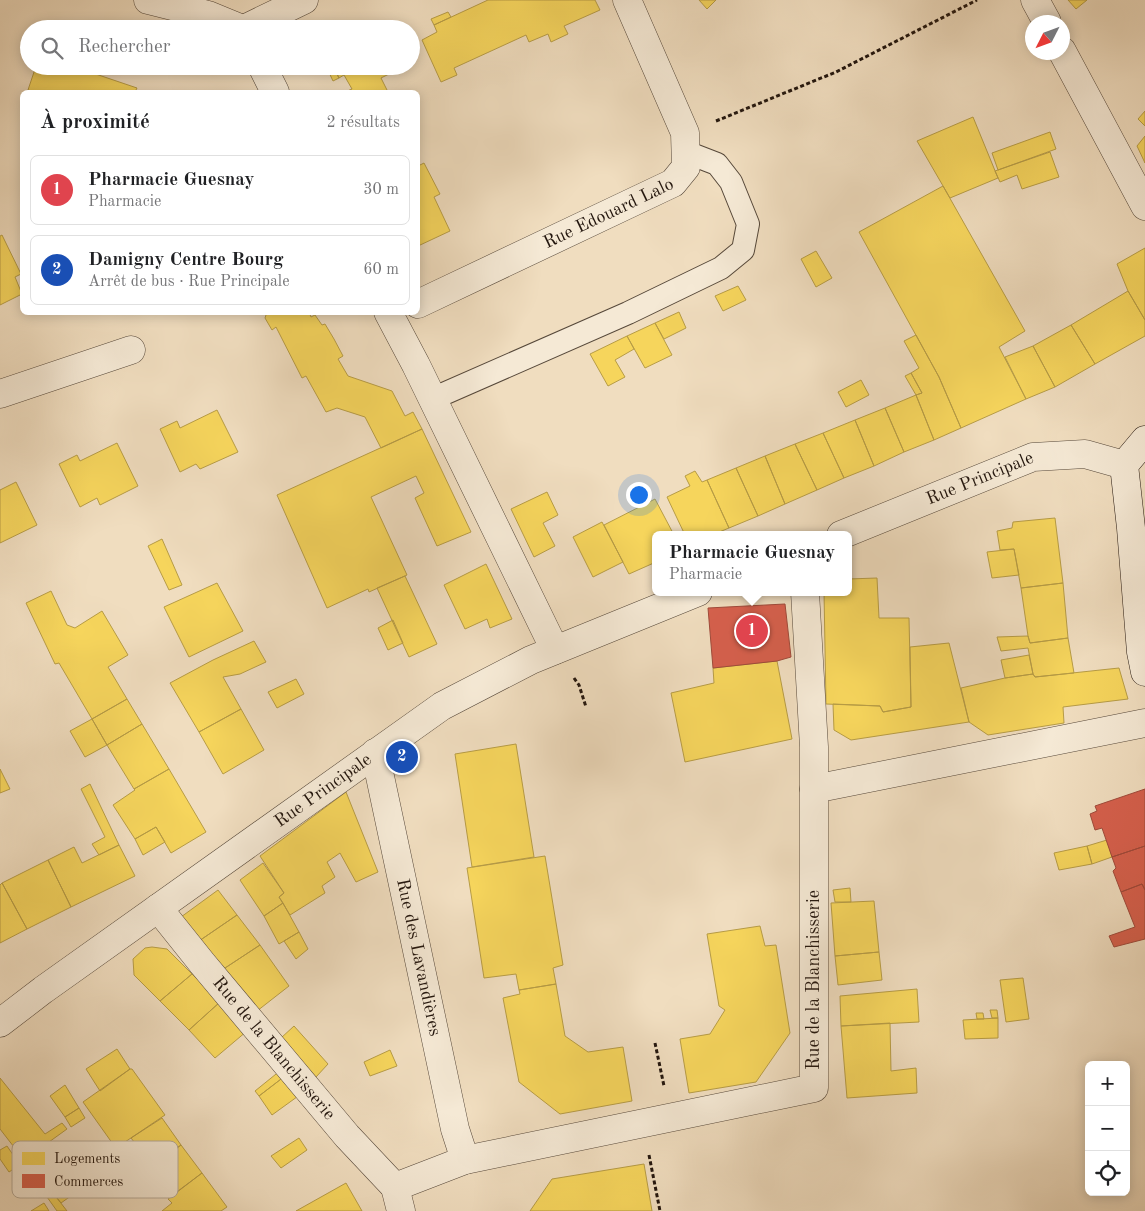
<!DOCTYPE html>
<html lang="fr">
<meta charset="utf-8">
<style>
:root{--surface:#fff;--page:#f2f2f2;--text:#202124;--muted:#757577;--line:#e0e0e0;--accent:#b45309}
body{margin:0;font-family:"Old Standard TT",serif;background:var(--page);color:var(--text)}
.controls{position:absolute;right:15px;bottom:15px;display:grid;overflow:hidden;border-radius:8px;box-shadow:0 2px 12px #0003}
.controls button{width:45px;height:45px;display:grid;place-items:center;padding:0;border:0;border-bottom:1px solid var(--line);background:var(--surface);color:var(--text);font:25px sans-serif}
.compass{position:absolute;left:1025px;top:15px;width:45px;height:45px;border-radius:50%;background:var(--surface);box-shadow:0 2px 12px #0003;rotate:228deg}
.you{position:absolute;left:638px;top:494px;width:18px;height:18px;margin:-12px;border:4px solid #fff;border-radius:50%;background:#1a73e8;box-shadow:0 0 0 8px #1a73e833}
.badge{display:grid;place-items:center;width:32px;height:32px;border-radius:50%;background:var(--accent);color:#fff;font-size:16px;font-weight:700}
.pin{position:absolute;translate:-50% -50%;border:2px solid #fff;box-shadow:0 1px 5px #0006}
.popup{position:absolute;left:652px;top:531px;width:200px;height:65px;box-sizing:border-box;display:grid;place-content:center;border-radius:8px;background:var(--surface);filter:drop-shadow(0 1px 4px #0005);font-size:16px;white-space:nowrap;color:var(--muted)}
.popup b{font-size:19px;color:var(--text)}
.popup::after{content:'';position:absolute;left:50%;top:100%;margin-left:-10px;border:10px solid transparent;border-top-color:var(--surface)}
.list{margin:0;padding:0;list-style:none}
h2{display:flex;justify-content:space-between;align-items:center;height:65px;margin:0;padding:0 20px;font-size:21px}
h2 small{font-size:16px;font-weight:400;color:var(--muted)}
.list li{display:grid;grid-template-columns:32px 1fr auto;gap:15px;align-items:center;box-sizing:border-box;height:70px;margin:0 10px 10px;padding:0 10px;border:1px solid var(--line);border-radius:8px}
.list b{display:block;font-size:19px;white-space:nowrap}
.list p{margin:0;font-size:16px;white-space:nowrap;color:var(--muted)}
.list em{font-size:16px;font-style:normal;color:var(--muted)}
.icon{flex:none;width:28px;height:28px;fill:none;stroke:currentColor;stroke-width:2;stroke-linecap:round;stroke-linejoin:round}
.map{position:relative;flex:none;width:1145px;height:1211px;overflow:hidden}
.search{position:absolute;background:var(--surface);box-shadow:0 2px 12px #0003;left:20px;top:20px;width:400px;height:55px;display:flex;align-items:center;gap:12px;box-sizing:border-box;padding:0 18px;border-radius:28px;color:var(--muted);font-size:19px}
.panel{position:absolute;background:var(--surface);box-shadow:0 2px 12px #0003;left:20px;top:90px;width:400px;height:225px;border-radius:8px}
.map>svg:first-child{display:block}
.homes{fill:#f6d55c;stroke:#b79c45}
.shops{fill:#d6604d;stroke:#a04a3a}
.lines{fill:none;stroke-linecap:round;stroke-linejoin:round}
.service-casing{stroke:#56483a;stroke-width:24}
.minor-casing{stroke:#56483a;stroke-width:29}
.tertiary-casing{stroke:#56483a;stroke-width:29}
.secondary-casing{stroke:#23160e;stroke-width:29}
.path{stroke:#23160e;stroke-width:3;stroke-dasharray:4 2.5;stroke-linecap:butt}
.service{stroke:#f5e9d5;stroke-width:22}
.minor{stroke:#f5e9d5;stroke-width:28}
.tertiary{stroke:#f5e9d5;stroke-width:28}
.secondary{stroke:#f5e9d5;stroke-width:28}
.labels{text-anchor:middle;dominant-baseline:central;stroke-width:5;stroke-linejoin:round;paint-order:stroke}
.street-label{font-size:18px;fill:#23160e;stroke:#f5e9d5}
.key{fill:#f5e9d5;stroke:#b6aa99;stroke-width:1}
.key-label{font-size:14px;fill:#23160e}
</style>
<div class="map">
<svg width="1145" height="1211" viewBox="0 0 1145 1211">
<rect width="100%" height="100%" fill="#f0ddbf"/>
<filter id="stains"><feTurbulence type="fractalNoise" baseFrequency=".004" numOctaves="4"/><feColorMatrix values="0 0 0 0 .2 0 0 0 0 .09 0 0 0 0 .02 0 0 0 .5 -.17"/></filter>
<radialGradient id="worn" r=".72"><stop offset=".6" stop-color="#630" stop-opacity="0"/><stop offset="1" stop-color="#630" stop-opacity=".3"/></radialGradient>
<path class="homes" d="M488 0H595L600 10 564 26 568 34 551 42 548 34 529 42 526 35 454 68 457 75 441 82 422 40 437 32 434 25Z
M699 0H716L707 9Z
M1068 0H1087L1076 9Z
M448 12 451 17 434 25 431 19Z
M360 23 363 29H347Z
M36 66H72L137 88 135 92H138H35L28 90Z
M326 66H333L339 78 333 81Z
M333 66H390L393 72 381 78 388 92H345L352 89 344 75 339 78Z
M1145 111V126L1138 119Z
M973 117 998 178 950 198 917 141Z
M1050 132 1056 149 998 170 992 153Z
M1145 136V163L1137 146Z
M1050 152 1059 177 1022 189 1017 175 1000 182 995 171Z
M424 163 440 194 434 197 450 231 418 246V165V166Z
M943 186 1025 331 999 347 1026 399 961 428 939 377 859 232Z
M2 235 21 274 15 277 22 294 0 305V236Z
M1145 248V320L1128 291 1117 264Z
M816 251 832 278 816 287 801 259Z
M738 286 746 300 723 311 715 296Z
M1128 291 1145 320V336L1095 364 1071 325Z
M267 312H309L311 317 315 315 322 325 325 324 334 339 343 356 338 359 348 376 392 391 405 416 413 412 422 429 381 448 365 417 337 408 326 412 306 376 302 378 276 327 272 330 265 318Z
M679 312 686 328 664 339 655 323Z
M655 323 672 355 645 368 627 336Z
M1071 325 1095 364 1055 387 1033 346Z
M916 335 939 377 961 428 934 440 916 395 922 393 911 373 919 368 904 341Z
M627 336 634 349 615 360 625 377 608 386 590 354Z
M1033 346 1055 387 1026 399 1005 357Z
M911 373 922 393 916 395 905 376Z
M861 380 869 395 846 407 838 392Z
M916 395 934 440 904 452 885 408Z
M885 408 904 452 874 466 855 420Z
M217 410 238 452 200 469 196 464 180 472 160 429 177 421 180 428Z
M855 420 874 466 844 478 823 433Z
M422 429 471 532 437 546 415 498 424 493 416 476 371 497 407 575 369 592 368 589 327 608 277 495Z
M823 433 844 478 817 490 795 444Z
M117 443 138 486 100 505 97 498 80 507 59 464 77 455 80 461Z
M795 444 817 490 785 504 765 456Z
M765 456 785 504 758 516 736 468Z
M736 468 758 516 729 528 707 480Z
M695 471 702 482 707 480 729 528 712 535H685L667 497 690 486 685 476Z
M16 482 37 525 0 543V490Z
M547 492 558 515 543 523 555 546 534 557 511 509Z
M655 499 674 535H656V562L629 574 604 525Z
M1055 518 1063 583 1021 588 1014 549 1000 550 997 531 1012 528 1013 522Z
M602 522 623 562 593 577 573 537Z
M162 539 182 585 169 590 148 546Z
M1014 549 1019 575 992 578 987 552Z
M486 564 512 619 490 628 487 619 465 629 444 585Z
M405 576 437 644 409 657 377 588Z
M877 578 879 618H909L911 707 883 712 880 706 826 704 824 592H848V579Z
M217 583 243 631 189 657 164 607Z
M1063 583 1068 638 1030 643 1028 636 1021 588Z
M51 591 67 625 75 628 102 611 128 655 108 667 127 699 92 719 59 663 55 664 26 603Z
M393 620 403 643 388 650 378 628Z
M1028 636 1030 643 1068 638 1074 673 1035 677 1033 674 1028 648 1001 651 997 637Z
M254 641 266 662 240 674 223 677 241 709 199 732 170 683 213 660Z
M949 643 969 722 851 740 834 730 833 704 880 706 883 712 911 707 910 647Z
M1029 655 1033 674 1005 678 1001 660Z
M777 661 792 739 685 762 671 693 714 683 713 668Z
M1119 668 1128 699 1063 707 1064 723 988 735 969 722 961 688 1005 678 1033 674 1035 677Z
M296 679 304 694 277 708 268 692Z
M127 699 142 724 107 745 92 719Z
M241 709 264 750 223 774 199 732Z
M92 719 107 745 85 757 70 731Z
M142 724 169 769 134 789 107 745Z
M516 744 534 857 472 867 455 754Z
M0 769 10 789 0 793Z
M169 769 206 832 171 853 156 827 135 839 113 805 135 790 134 789Z
M90 784 119 845 99 855 92 844 105 837 81 789Z
M346 792 378 872 356 882 340 853 327 862 335 877 322 886 325 893 290 915 279 897 284 893 260 856Z
M156 827 165 842 143 855 135 839Z
M1107 840 1112 857 1092 864 1087 846Z
M119 845 135 876 71 907 48 860 74 847 82 863Z
M1087 846 1092 864 1059 870 1054 853Z
M545 856 563 965 553 968 556 984 519 990 516 974 484 978 467 868Z
M48 860 71 907 27 929 2 883Z
M263 863 284 893 279 897 283 903 264 916 240 880Z
M2 883 27 929 0 943V885Z
M850 888 851 902H835L833 890Z
M218 890 237 915 199 941 181 917Z
M874 901 879 952 835 956 831 903Z
M283 903 299 932 279 944 264 916Z
M237 915 260 945 222 970 199 941Z
M760 926 765 946 776 945 790 1033 756 1082 689 1093 680 1039 710 1034 725 1010 719 1006 707 934Z
M299 932 308 949 296 959 284 941Z
M260 945 289 986 257 1011 222 970Z
M152 947 167 949 192 974 160 1001 134 975 133 959 145 948Z
M879 952 882 980 838 985 835 956Z
M192 974 220 1002 189 1030 160 1001Z
M1023 978 1029 1019 1006 1022 1000 980Z
M556 984 565 1036 588 1052 623 1047 632 1101 560 1114 519 1082 503 998 520 994 519 990Z
M917 989 919 1022 841 1026 840 996Z
M220 1002 247 1031 215 1058 189 1030Z
M990 1010H997L998 1018H992Z
M976 1013H983L984 1019H977Z
M998 1018V1038L965 1039 963 1020Z
M890 1023 891 1071 916 1068 917 1093 847 1098 841 1026Z
M294 1026 328 1064 316 1077 281 1038Z
M117 1049 130 1069 100 1091 86 1069Z
M390 1050 397 1066 370 1076 364 1062Z
M130 1069H132L165 1115 125 1142 134 1155 125 1161 83 1102Z
M281 1070 285 1076 259 1096 255 1091Z
M285 1076 301 1094 272 1115 259 1096Z
M0 1078 45 1134 62 1123 67 1129 24 1160 0 1129Z
M65 1085 79 1108 65 1117 50 1096Z
M79 1108 85 1118 71 1127 65 1117Z
M162 1118 181 1145 153 1166 131 1138Z
M299 1138 307 1150 281 1168 271 1156Z
M52 1141 78 1182 57 1198 67 1211H57L22 1162Z
M181 1145 202 1173 174 1194 153 1166Z
M7 1146 20 1165 9 1172 0 1159V1150Z
M644 1164 652 1211H530L552 1179Z
M202 1173 227 1207 221 1211H162L172 1203 168 1199Z
M346 1183 362 1211H296Z
M71 1187 75 1193 61 1203 57 1198Z
M44 1203 49 1211H31Z"/>
<path class="shops" d="M785 604 791 657 777 661 713 668 708 608Z
M1145 789V846L1112 857 1102 828 1095 830 1090 814 1097 811 1095 806Z
M1145 846V890L1142 884 1121 892 1113 871 1116 868 1112 857Z
M1142 884 1145 890V939L1114 947 1109 936 1135 927 1121 892Z"/>
<g class="lines">
<defs>
<path id="service" d="M432 399 628 313 721 268 743 250 748 224 731 182 717 164 686 152"/>
<g id="minor">
<path d="M148 0 208 15 242 29"/>
<path d="M1035 0 1047 22"/>
<path d="M244 29 304 0"/>
<path d="M1062 51 1145 206"/>
<path d="M262 66 275 92"/>
<path id="s1" d="M418 304 673 183 686 167 685 133 627 0"/>
<path d="M388 312 416 365 555 650"/>
<path d="M0 394 131 350"/>
<path id="s2" d="M375 753 455 1129 465 1160"/>
<path d="M814 789 1145 723"/>
<path id="s3" d="M158 908 202 963 347 1136 395 1187 465 1160 814 1088V747L805 592"/>
<path d="M395 1187 401 1211"/>
</g>
<g id="tertiary">
<path id="s4" d="M841 535 1033 457 1085 454 1124 465"/>
<path id="s5" d="M0 1023 43 990 442 706 531 660 698 592"/>
</g>
<path id="secondary" d="M1145 440 1124 465 1131 528 1141 652 1145 672"/>
</defs>
<use href="#service" class="service-casing"/>
<use href="#minor" class="minor-casing"/>
<use href="#tertiary" class="tertiary-casing"/>
<use href="#secondary" class="secondary-casing"/>
<path class="path" d="M716 121 836 72 977 0
M574 678 579 685 586 707
M655 1043 664 1086
M649 1155 660 1211"/>
<use href="#service" class="service"/>
<use href="#minor" class="minor"/>
<use href="#tertiary" class="tertiary"/>
<use href="#secondary" class="secondary"/>
</g>
<g class="labels">
<g class="street-label">
<text stroke="none"><textPath href="#s1" startOffset="211">Rue Edouard Lalo</textPath></text>
<text stroke="none"><textPath href="#s4" startOffset="150">Rue Principale</textPath></text>
<text stroke="none"><textPath href="#s5" startOffset="398">Rue Principale</textPath></text>
<text stroke="none"><textPath href="#s2" startOffset="209">Rue des Lavandières</textPath></text>
<text transform="translate(814 980) rotate(-90)">Rue de la Blanchisserie</text>
<text stroke="none"><textPath href="#s3" startOffset="182">Rue de la Blanchisserie</textPath></text>
</g>
</g>
<rect x="12" y="1141" width="166" height="57" rx="8" class="key"/>
<rect x="22" y="1152" width="23" height="13" fill="#f6d55c"/>
<rect x="22" y="1174" width="23" height="14" fill="#d6604d"/>
<g class="key-label">
<text x="54" y="1163">Logements</text>
<text x="54" y="1186">Commerces</text>
</g>
<rect width="100%" height="100%" filter="url(#stains)"/>
<rect width="100%" height="100%" fill="url(#worn)"/>
</svg>
<div class="controls">
<button>+</button>
<button>−</button>
<button><svg class="icon" aria-label="locate" viewBox="0 0 24 24"><circle cx="12" cy="12" r="6"/><path d="M12 2v4M12 18v4M2 12h4M18 12h4"/></svg></button>
</div>
<svg class="compass" viewBox="-18 -18 36 36"><path d="M0-13l5 13h-10z" fill="#e53935"/><path d="M0 13l5-13h-10z" fill="#757577"/></svg>
<div class="you"></div>
<div class="pin badge" style="left:752px;top:631px;background:#e0444e">1</div>
<div class="popup"><b>Pharmacie Guesnay</b>Pharmacie</div>
<div class="pin badge" style="left:402px;top:757px;background:#1a4fb4">2</div>
<div class="search"><svg class="icon" aria-label="search" viewBox="0 0 24 24"><circle cx="10" cy="10" r="6"/><path d="M15 15l6 6"/></svg>Rechercher</div>
<section class="panel">
<h2>À proximité<small>2 résultats</small></h2>
<ul class="list">
<li><span class="badge" style="background:#e0444e">1</span><div><b>Pharmacie Guesnay</b><p>Pharmacie</p></div><em>30 m</em></li>
<li><span class="badge" style="background:#1a4fb4">2</span><div><b>Damigny Centre Bourg</b><p>Arrêt de bus · Rue Principale</p></div><em>60 m</em></li>
</ul>
</section>
</div>
